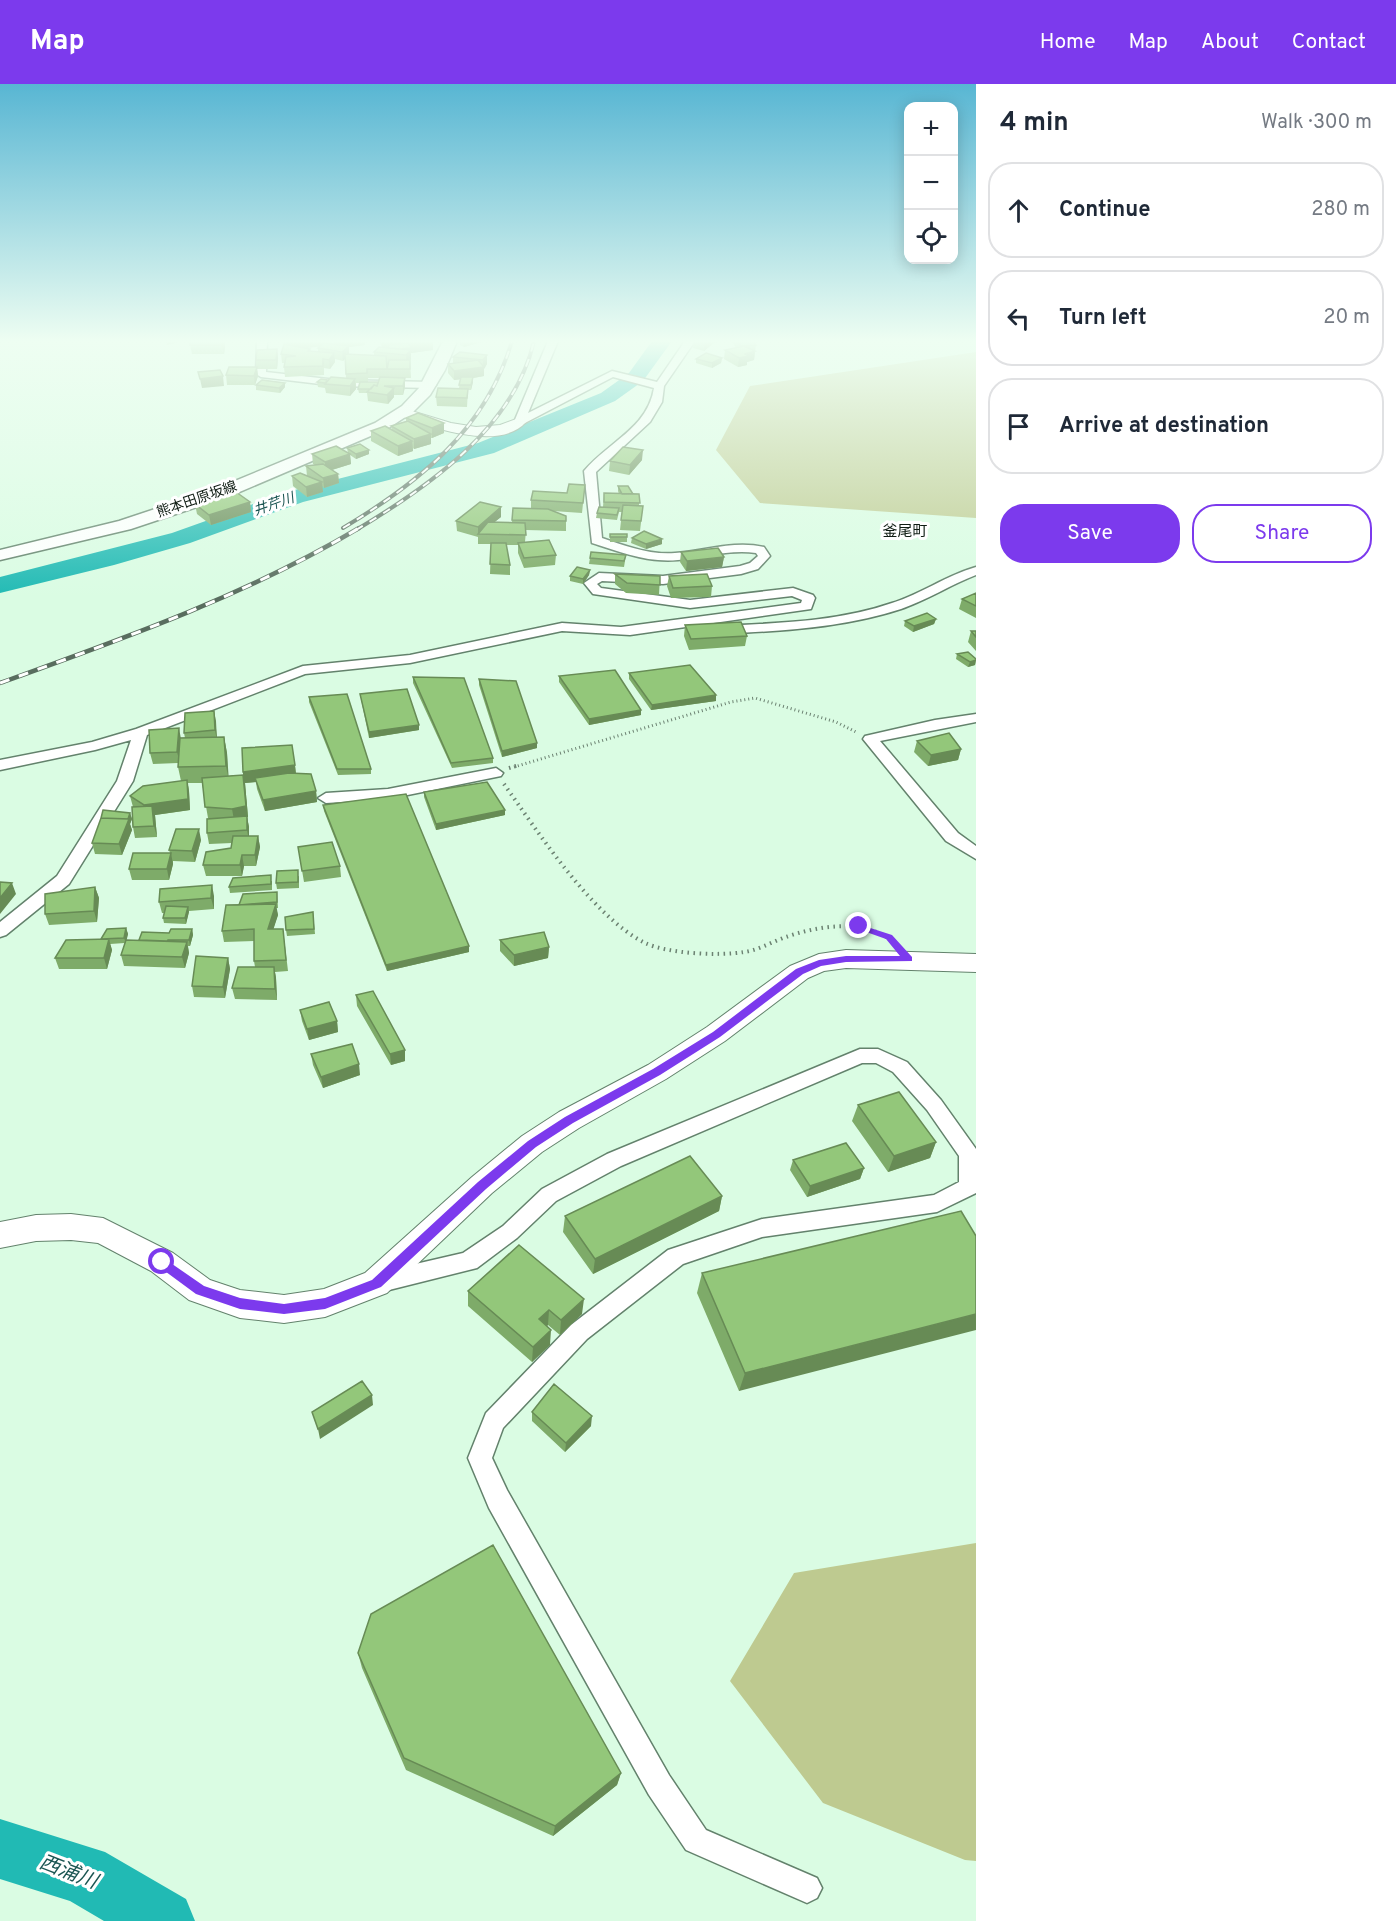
<!DOCTYPE html>
<meta charset="utf-8">
<style>
:root{--surface:#fff;--page:#f6f6f7;--text:#1f2937;--muted:#747a83;--line:#e0e1e3;--accent:#7c3aed}
body{margin:0;font-family:Overpass,"Noto Sans JP",sans-serif;background:var(--page);color:var(--text)}
.controls{position:absolute;right:18px;top:18px;display:grid;overflow:hidden;border-radius:12px;box-shadow:0 3px 15px #0003}
.controls button{width:54px;height:54px;display:grid;place-items:center;padding:0;border:0;border-bottom:2px solid var(--line);background:var(--surface);color:var(--text);font:30px sans-serif}
.stop{position:absolute;width:18px;height:18px;margin:-14px;border:4px solid #7c3aed;border-radius:50%;background:#fff}
.stop.end{background:#7c3aed;border-color:#fff;box-shadow:0 2px 6px #0008}
.list{margin:0;padding:0;list-style:none}
h2{display:flex;justify-content:space-between;align-items:center;height:78px;margin:0;padding:0 24px;font-size:26px}
h2 small{font-size:20px;font-weight:400;color:var(--muted)}
.list li{display:grid;grid-template-columns:39px 1fr auto;gap:18px;align-items:center;box-sizing:border-box;height:96px;margin:0 12px 12px;padding:0 12px;border:2px solid var(--line);border-radius:24px}
.list b{display:block;font-size:22px;white-space:nowrap}
.list em{font-size:20px;font-style:normal;color:var(--muted)}
.actions{display:flex;gap:12px;padding:18px 24px}
.actions a{flex:1;padding:14px 0;border:2px solid var(--accent);border-radius:24px;text-align:center;font-size:21px;color:var(--accent)}
.actions .main{background:var(--accent);color:#fff}
.icon{flex:none;width:33px;height:33px;fill:none;stroke:currentColor;stroke-width:2;stroke-linecap:round;stroke-linejoin:round}
.map{position:relative;flex:none;width:976px;height:1837px;overflow:hidden}
header{display:flex;align-items:center;gap:36px;box-sizing:border-box;height:84px;padding:0 30px;background:var(--accent);color:#fff}
header strong{font-size:28px}
nav{display:flex;gap:33px;margin-inline-start:auto;font-size:21px}
main{display:flex}
aside{flex:1;background:var(--surface)}
.map>svg:first-child{display:block}
.green{fill:#beca90}
.lines{fill:none;stroke-linecap:round;stroke-linejoin:round}
.river{fill:#21bab4;fill-rule:evenodd}
.street-casing{stroke:#63826c;stroke-width:3}
.secondary-casing{stroke:#63826c;stroke-width:2}
.primary-casing{stroke:#63826c;stroke-width:3}
.path-far1{stroke:#6c8272;stroke-width:3;stroke-dasharray:1 3;stroke-linecap:butt}
.path{stroke:#6c8272;stroke-width:4;stroke-dasharray:1.5 4.5;stroke-linecap:butt}
.street{fill:#fff;fill-rule:evenodd}
.secondary{fill:#fff;fill-rule:evenodd}
.primary{fill:#fff;fill-rule:evenodd}
.rail-far1-casing{stroke:#596d5f;stroke-width:4}
.rail-casing{stroke:#596d5f;stroke-width:4.5}
.rail-far1{stroke:#fff;stroke-width:2;stroke-dasharray:8;stroke-linecap:butt}
.rail{stroke:#fff;stroke-width:3;stroke-dasharray:10;stroke-linecap:butt}
.wall{fill:#7eab69;fill-rule:evenodd}
.shaded-wall{fill:#678b55}
.building{fill:#93c77a;stroke:#678b55;stroke-width:1.5}
.route{fill:#7c3aed}
.labels{text-anchor:middle;dominant-baseline:central;stroke-width:6;stroke-linejoin:round;paint-order:stroke}
.far-street-label{font-size:14px;fill:#0f1c13;stroke:#fff}
.far-water-label{font-size:14px;font-style:italic;fill:#1c5653;stroke:#fff}
.far-quarter-label{font-size:15px;fill:#0f1c13;stroke:#fff}
.near-water-label{font-size:20px;font-style:italic;fill:#1c5653;stroke:#fff}
</style>
<header>
<strong>Map</strong>
<nav><a>Home</a><a>Map</a><a>About</a><a>Contact</a></nav>
</header>
<main>
<div class="map">
<svg width="976" height="1837" viewBox="0 0 976 1837">
<rect width="100%" height="100%" fill="#dafce3"/>
<path class="green" d="M976 268V434L760 419 716 366 750 302Z
M976 1459V1777L965 1776 823 1719 730 1597 794 1489Z"/>
<g class="lines">
<path class="river" d="M652 257H672L643 297 615 317 494 369 303 418 190 459 114 481 0 509V493L172 449 287 408 478 359 601 309 629 289Z
M0 1735 105 1768 186 1815 195 1837H104L70 1817 0 1795Z"/>
<defs>
<path id="street" d="M257 257H267L266 288 337 296 431 298 436 301 431 304 337 302 261 293 256 290Z
M548 257H558L528 329 612 287 657 298 685 257H695L664 302 662 318 650 338 596 388 602 454C626 462 649 471 675 469 705 467 734 456 764 463L770 472 758 485 741 490 663 500 602 497 597 500 601 504 690 516 793 504 813 511 815 514 811 525 630 551 562 547 410 579 305 590 147 651 133 697 69 800 6 851 0 853V838L57 792 117 697 131 656 95 666 0 686V676L92 658 136 645 303 582 410 571 562 539 621 543 801 519 802 516 792 512 690 524 593 510 584 499 599 489 663 492 740 482 750 479 758 472 756 469C729 465 704 474 678 476 648 479 620 468 592 459L584 387C608 358 648 344 654 304L613 293 523 340H515L514 338Z
M976 483V491C950 501 927 516 901 525 843 544 780 547 720 550L713 546 720 542C777 539 837 538 892 519 921 510 947 491 976 483Z
M976 630V638L880 657 958 749 976 762V775L946 757 863 655 865 652 935 636Z
M496 684 503 689 501 692 388 715 326 719 318 714 326 709 388 705Z
M860 965H878L907 978 941 1016 976 1065V1109L937 1128 762 1153 683 1180 587 1255 503 1344 492 1374 507 1406 669 1691 706 1746 817 1794 822 1804 817 1814 807 1819 686 1766 649 1711 489 1424 468 1374 486 1329 571 1241 668 1166 762 1135 934 1111 959 1098V1072L927 1026 893 988 876 979H862L621 1082 556 1117 517 1154 477 1184 381 1208 373 1205 370 1198 373 1191 381 1188 463 1169 503 1142 542 1105 607 1070Z"/>
<path id="secondary" d="M405 325 451 339 476 343 500 341 519 334 526 338C500 368 430 343 400 332L398 329 400 326Z
M846 866 976 870V888L846 884 824 887 808 894 725 957 666 995 579 1044 542 1068 492 1109 387 1209 325 1233 284 1239 240 1234 189 1216 151 1187 98 1159 71 1156 36 1157 0 1164V1138L36 1131 71 1130 103 1134 173 1169 210 1196 240 1206 284 1211 324 1205 365 1189 472 1093 522 1052 559 1028 648 981 707 943 790 882 819 870Z"/>
<path id="primary" d="M443 257H457L445 286 430 311 413 328 387 345 230 412 131 445 0 476V466L119 437 218 404 375 339 402 322 419 304Z"/>
</defs>
<use href="#street" class="street-casing"/>
<use href="#secondary" class="secondary-casing"/>
<use href="#primary" class="primary-casing"/>
<path class="path-far1" d="M514 683 731 618 755 614 836 638 858 649"/>
<path class="path" d="M509 684 519 681
M504 700C538 748 593 833 645 859 669 870 719 872 744 868 758 866 770 859 783 854 816 842 863 834 892 857"/>
<use href="#street" class="street"/>
<use href="#secondary" class="secondary"/>
<use href="#primary" class="primary"/>
<defs>
<path id="rail-far1" d="M343 444C420 398 486 345 512 257
M356 446C428 403 514 344 534 257"/>
<path id="rail" d="M0 599C122 555 247 511 359 444"/>
</defs>
<use href="#rail-far1" class="rail-far1-casing"/>
<use href="#rail" class="rail-casing"/>
<use href="#rail-far1" class="rail-far1"/>
<use href="#rail" class="rail"/>
</g>
<path class="wall" d="M224 257 225 263 224 270H192L190 261Z
M284 257H324V259L334 260 333 257H364L365 261 349 263V270L374 271V268L382 263 379 257H403L404 259H405V257H433V266L411 269V275L410 276 411 294H394L405 303 403 311H394V313L388 320 368 317 367 309H359L358 305 360 299H356V305L350 312 326 309 325 304 318 303 317 298 346 294 345 274 343 277 335 275V278L330 285 324 284V291L285 293 284 283 285 279H282L281 270 285 260ZM320 262 318 264V268L311 267 310 265 306 264ZM368 294H379L378 298H368Z
M460 257H485L464 263 460 261Z
M694 257H716L704 267 693 264Z
M732 257H753L756 261 754 276 747 278V281L738 283 724 275 725 266 736 264Z
M277 265 278 274 277 285H257L258 292 255 301H227L226 291 256 283V276Z
M487 271V280L484 285V292L473 294V298L471 306H468L467 323 437 322 436 313 459 305 460 295 454 296 448 289V280L453 279V273Z
M722 274 721 279 712 284 696 279V275Z
M256 301 285 303 280 309 256 306Z
M406 334 444 339V349L432 354H431V360L414 365 413 364V367L398 372 371 357V347L392 346 391 342 406 337Z
M347 364 369 366V370L356 375 350 371 351 380 332 386 338 390 339 399 324 404 322 402 323 408 307 413 293 402 292 392H307L306 382 315 381 313 380 312 370 348 369Z
M642 376 629 391 609 387 610 377Z
M585 401 582 429 553 427 566 432V447L526 446 525 458 556 471 555 481 524 484 518 469V461H506L510 481V491L490 490 491 460H478V453L457 447 456 437 501 433 494 438H512L513 424 531 425V416L567 409Z
M618 402 633 410H639V422H643L640 447 620 446 622 428H619L617 436 596 434 597 429 603 423 604 409 619 410 618 407Z
M250 418 251 428 211 441 197 430 195 420Z
M610 450 627 453V458H610Z
M632 454 662 460 646 465 631 459Z
M681 468 724 473 722 483 686 487 680 478Z
M626 471 624 483 589 480 590 474Z
M590 486 589 491 583 500 570 497V492Z
M615 490 660 492 659 511 626 509 615 500Z
M669 492 712 502 711 513 671 514 667 502Z
M976 509V534L959 525 962 515Z
M936 535 934 540 913 548 904 542 905 537Z
M685 541 747 552 745 562 689 566 684 552Z
M971 547H976V567L968 558Z
M957 570 976 575 975 581 968 583 956 575Z
M629 589 716 617 651 626 629 595Z
M559 592 641 631 589 641 559 598Z
M413 593 493 674V679L452 684 413 599Z
M479 595 537 664 502 673 479 601Z
M360 610 419 646 369 654Z
M309 613 371 685V690L338 691 309 618Z
M214 627 217 653H224L227 669 228 692 243 691V688L292 661 296 689 316 707 317 718 265 727 257 705 256 698 245 699 248 733H247L249 743V752H258L260 763 256 782H244L242 792H206L203 781 231 764 232 759 209 760 207 749 212 735 208 734 202 699H188L189 707 190 726 155 731 157 753 135 754 133 743V723L130 712 181 697 178 683V679L153 680 150 669 181 654H185L184 649Z
M917 657 961 665 958 676 928 682 914 668Z
M424 708 505 731 436 746 424 713Z
M323 721 469 868 387 887 324 727Z
M130 729 132 735 130 740 132 746 122 771 95 770 92 759Z
M201 756 195 778 173 777V780L169 796H132L129 785 170 769 169 766Z
M298 763 340 782 341 793 304 798Z
M299 792V804L277 805 276 799Z
M272 797V806L230 809 229 803Z
M95 803 99 814 97 838 49 841 45 830Z
M277 808 278 824H276L278 831 273 845H283L288 887 275 888 276 894 277 916 235 915 232 904 255 883 254 877V857L224 858 222 847 239 821Z
M214 812V825L189 827 186 840 164 839 163 834 164 829H162L159 818Z
M313 828 315 850 287 852 286 846Z
M126 844 128 850 126 856H139L169 849 192 845 193 851 190 862H188L189 869 185 884 124 882 121 871 125 859 110 860 112 866 107 885H59L55 874Z
M500 856 549 863 548 874 514 882 500 867Z
M228 874 230 885 225 914 194 913 192 902Z
M356 911 405 977 391 981 357 922Z
M300 926 337 937 338 948 309 956 302 937Z
M311 970 360 991 323 1004 313 981Z
M858 1021 936 1058 930 1074 888 1088 852 1037Z
M793 1076 864 1084 860 1095 807 1113 790 1086Z
M722 1112 719 1127 593 1190 563 1148 565 1132Z
M976 1152 739 1307 697 1209 702 1189Z
M468 1207 582 1230 560 1251 548 1241 547 1242 550 1261 532 1278 468 1222Z
M532 1328 591 1342 565 1368 532 1337Z
M358 1569 621 1689 617 1701 553 1752 406 1686 362 1584Z"/>
<path class="shaded-wall" d="M166 257H175V259L167 261Z
M223 257H224L225 263 224 270 222 261Z
M287 257H324V262L288 266Z
M337 257H364L365 261 349 263V271L343 277 342 268 337 264Z
M381 257H403L404 261 382 263Z
M433 257V266L411 269V275L407 280 406 271 390 266 412 264 411 259Z
M464 257H485L464 263Z
M705 257H716L704 267Z
M277 265 278 274 277 285 276 276Z
M755 267 754 276 747 278V281L738 283 739 274 745 270Z
M334 269 335 278 330 285 329 276Z
M487 271V280L484 285V292L473 294V298L471 306V301L473 294 454 296V287L483 283V276Z
M722 274 721 279 712 284V279Z
M257 283 258 292 255 301 254 292Z
M223 292 224 302 202 304 200 295Z
M405 294V303L403 311V302Z
M355 295 356 305 350 312V302Z
M285 299V303L280 309 279 304Z
M394 304V313L388 320 387 311Z
M444 339V349L432 354V344Z
M431 350V360L414 365V355Z
M412 357 413 367 398 372V362Z
M369 366V370L356 375V370Z
M643 366 642 376 629 391 630 381Z
M350 370 351 380 325 388V378Z
M338 390 339 399 324 404 323 394Z
M322 398 323 408 307 413 306 403Z
M250 418 251 428 211 441 209 431Z
M501 423V433L480 450H478V453V443Z
M662 455V460L646 465V460Z
M724 473 722 483 686 487 687 477Z
M590 486 589 491 583 500V495Z
M936 535 934 540 913 548 914 542Z
M976 576 975 581 968 583 970 578Z
M716 611V617L651 626 652 621Z
M641 626V631L589 641V635Z
M214 627 216 637 217 657 215 646Z
M419 641V646L369 654V648Z
M179 644 181 655 180 679 177 668Z
M224 653 227 669 229 698 226 682Z
M537 659V664L502 673V667Z
M961 665 958 676 928 682 931 671Z
M295 681 296 692 255 694 256 698 245 699 248 733H247L249 743V757L247 746 234 736 232 725 243 693V688Z
M187 696 189 707 190 726 155 731 157 753 154 742 147 732 144 721Z
M316 707 317 718 265 727 263 716Z
M505 726V731L436 746V740Z
M130 729 132 735 130 740 132 746 122 771 119 760Z
M199 745 201 756 195 778 192 767Z
M258 752 260 763 256 782 255 771Z
M171 769 173 780 169 796 167 785Z
M242 771 244 782 242 792 240 781Z
M12 799 16 810 0 830V814Z
M212 801 214 812V825L211 814Z
M95 803 99 814 97 838 94 827Z
M276 820 278 831 270 856 268 845Z
M188 823 189 828 186 840 185 834Z
M126 844 128 850 126 859 124 854Z
M192 845 193 851 190 862 189 856Z
M109 855 112 866 107 885 104 874Z
M187 858 189 869 185 884 182 873Z
M469 862V868L387 887 386 881Z
M549 863 548 874 514 882V871Z
M228 874 230 885 225 914 223 903Z
M274 883 276 894 277 916 275 905Z
M337 937 338 948 309 956 307 945Z
M405 966V977L391 981 390 970Z
M359 980 360 991 323 1004 321 993Z
M936 1058 930 1074 888 1088 894 1072Z
M864 1084 860 1095 807 1113 810 1102Z
M722 1112 719 1127 593 1190 595 1175Z
M584 1215 582 1230 560 1251 561 1236Z
M549 1226 548 1241 538 1250 539 1235Z
M976 1230V1246L739 1307 745 1289Z
M551 1246 550 1261 532 1278 533 1263Z
M372 1311 373 1321 320 1355 318 1345Z
M592 1332 591 1342 565 1368 566 1359Z
M621 1689 617 1701 553 1752 555 1742Z"/>
<path class="building" d="M191 257H223L222 261H190Z
M410 257H429L411 259Z
M738 257H753L756 261 741 262Z
M324 259 349 262 342 268 318 264Z
M408 259 412 264 400 265 389 264 388 261Z
M284 260 310 265 308 267 334 269 329 276 323 275V282L284 283 286 273 296 272 281 270Z
M744 262 755 267 745 270 748 272 739 274 725 266Z
M379 263 411 266 406 271 374 268Z
M277 265 276 276H256L257 266Z
M460 268 487 271 483 276 453 273Z
M706 269 722 274 712 279 696 275Z
M345 270 386 272 387 285H367V289L346 290Z
M389 276H410V285H387Z
M478 276 484 283 454 287 448 280Z
M229 283H257L254 292 226 291Z
M220 286 223 292 200 295 198 288Z
M331 293 355 295 350 302 325 300Z
M380 293 405 294 403 302H384L394 304 387 311 367 308 374 301 377 302Z
M461 293H473L471 301H459Z
M321 295 328 296 325 299 317 298Z
M262 296 285 299 279 304 256 301Z
M360 298H378L377 302 374 301 371 305H358Z
M438 304 468 305 467 314 436 313Z
M418 329 444 339 432 344 406 334Z
M408 337 431 350 414 355 391 342Z
M385 342 412 357 398 362 371 347Z
M360 360 369 366 356 370 347 364Z
M336 362 350 370 325 378 312 370Z
M623 363 643 366 630 381 610 377Z
M323 380 338 390 323 394 306 382Z
M300 389 322 398 306 403 292 392Z
M569 400 585 401 583 419 531 416 533 407 567 409Z
M618 402H628L633 410H622Z
M236 408 250 418 209 431 195 420Z
M604 409 639 410 640 419 604 418Z
M480 418 501 423 478 443 456 437Z
M623 421 643 422 641 437 621 436Z
M599 423 619 424 617 431 597 429Z
M513 424 548 425 566 432V437L512 436Z
M488 438 525 439 526 451 478 450Z
M644 447 662 455 646 460 632 454Z
M610 450H627V453H610Z
M549 456 556 471 524 474 518 459Z
M491 459H506L510 481 490 480Z
M718 464 724 473 687 477 681 468Z
M591 468 626 471 624 477 590 474Z
M577 483 590 486 583 495 570 492Z
M615 490 660 492V501L627 499Z
M707 490 712 502 673 504 669 492Z
M976 509V522L962 515Z
M927 529 936 535 914 542 905 537Z
M741 538 747 552 691 555 685 541Z
M971 547H976V553Z
M968 568 976 575V576L970 578 957 570Z
M690 581 716 611 652 621 629 589Z
M615 586 641 626 589 635 559 592Z
M413 593 464 594 493 674 451 679Z
M479 595 516 597 537 659 502 667Z
M407 605 419 641 369 648 360 610Z
M347 610 371 685H337L309 613Z
M214 627 215 646 184 649 185 629Z
M179 644 177 668 150 669 149 646Z
M949 649 961 665 931 671 917 657Z
M224 653 226 682 178 683 180 654Z
M292 661 295 681 243 688 242 664Z
M289 689 311 690 316 707 263 716 255 694Z
M243 691 246 722 232 725 205 723 202 694Z
M187 696 188 715 144 721 130 712 143 702Z
M487 698 505 726 436 740 424 708Z
M406 710 469 862 386 881 323 721Z
M152 722 154 742 133 743 132 723Z
M103 726 130 729 128 735 101 734Z
M247 732V746L207 749V735Z
M101 734 129 735 119 760 92 759Z
M176 745H199L192 767 169 766Z
M233 752H258L255 771H242L240 781H203L206 768 231 764Z
M332 758 340 782 302 787 298 763Z
M133 769H171L167 785H129Z
M298 786V798L276 799 277 787Z
M271 791V800L229 803 233 794Z
M0 798 12 799 0 814Z
M212 801 211 814 159 818 160 805Z
M95 803 94 827 45 830V810Z
M277 808V818L239 821 243 810Z
M276 820 268 845H283L286 876 254 877V845L222 847 226 821Z
M166 822 188 823 185 834H163Z
M313 828 314 845 286 846 285 833Z
M126 844 124 854 101 855 107 845Z
M171 845H192L189 856H168L167 857 139 856 142 848 169 849Z
M544 848 549 863 514 871 500 856Z
M109 855 104 874H55L66 856Z
M126 856 187 858 182 873 121 871Z
M196 872 228 874 223 903 192 902Z
M238 883H274L275 905 232 904Z
M373 907 405 966 390 970 356 911Z
M329 918 337 937 307 945 300 926Z
M352 960 359 980 321 993 311 970Z
M899 1008 936 1058 894 1072 858 1021Z
M846 1059 864 1084 810 1102 793 1076Z
M690 1072 722 1112 595 1175 565 1132Z
M961 1127 976 1152V1230L745 1289 702 1189Z
M519 1161 584 1215 561 1236 549 1226 539 1235 551 1246 533 1263 468 1207Z
M362 1297 372 1311 318 1345 312 1328Z
M554 1300 592 1332 566 1359 532 1328Z
M493 1461 621 1689 555 1742 404 1674 358 1569 371 1530Z"/>
<linearGradient id="sky" x2="0" y2="1"><stop stop-color="#58b6d3"/><stop offset="0.5" stop-color="#eefef2"/><stop offset="1" stop-color="#eefef2" stop-opacity="0"/></linearGradient>
<rect width="976" height="514" fill="url(#sky)"/>
<path class="route" d="M855 839 892 851 912 873V877L846 878 821 882 803 890 720 953 660 991 573 1039 536 1063 486 1105 381 1203 325 1225 284 1230 240 1225 196 1210 158 1182 156 1178 162 1173 204 1202 240 1214 284 1220 325 1214 372 1196 478 1098 528 1057 565 1033 653 985 713 948 796 885 819 876 846 872H900L886 855 855 844Z"/>
<g class="labels">
<g class="far-street-label">
<text transform="translate(197 416) rotate(-19)">熊本田原坂線</text>
</g>
<g class="far-water-label">
<text transform="translate(274 421) rotate(-19)">井芹川</text>
</g>
<g class="far-quarter-label">
<text x="905" y="448">釜尾町</text>
</g>
<g class="near-water-label">
<text transform="translate(68 1789) rotate(21)">西浦川</text>
</g>
</g>
</svg>
<div class="controls">
<button>+</button>
<button>−</button>
<button><svg class="icon" aria-label="locate" viewBox="0 0 24 24"><circle cx="12" cy="12" r="6"/><path d="M12 2v4M12 18v4M2 12h4M18 12h4"/></svg></button>
</div>
<div class="stop" style="left:162px;top:1178px"></div>
<div class="stop end" style="left:859px;top:842px"></div>
</div>
<aside>
<h2>4 min<small>Walk · 300 m</small></h2>
<ul class="list">
<li><svg class="icon" aria-label="ahead" viewBox="0 0 24 24"><path d="M12 20V5M6 11l6-6 6 6"/></svg><div><b>Continue</b></div><em>280 m</em></li>
<li><svg class="icon" aria-label="left" viewBox="0 0 24 24"><path d="M17 20v-9H6M10 6l-5 5 5 5"/></svg><div><b>Turn left</b></div><em>20 m</em></li>
<li><svg class="icon" aria-label="arrive" viewBox="0 0 24 24"><path d="M6 21V4h12l-3 4 3 4H6"/></svg><div><b>Arrive at destination</b></div></li>
</ul>
<div class="actions"><a class="main">Save</a><a>Share</a></div>
</aside>
</main>
